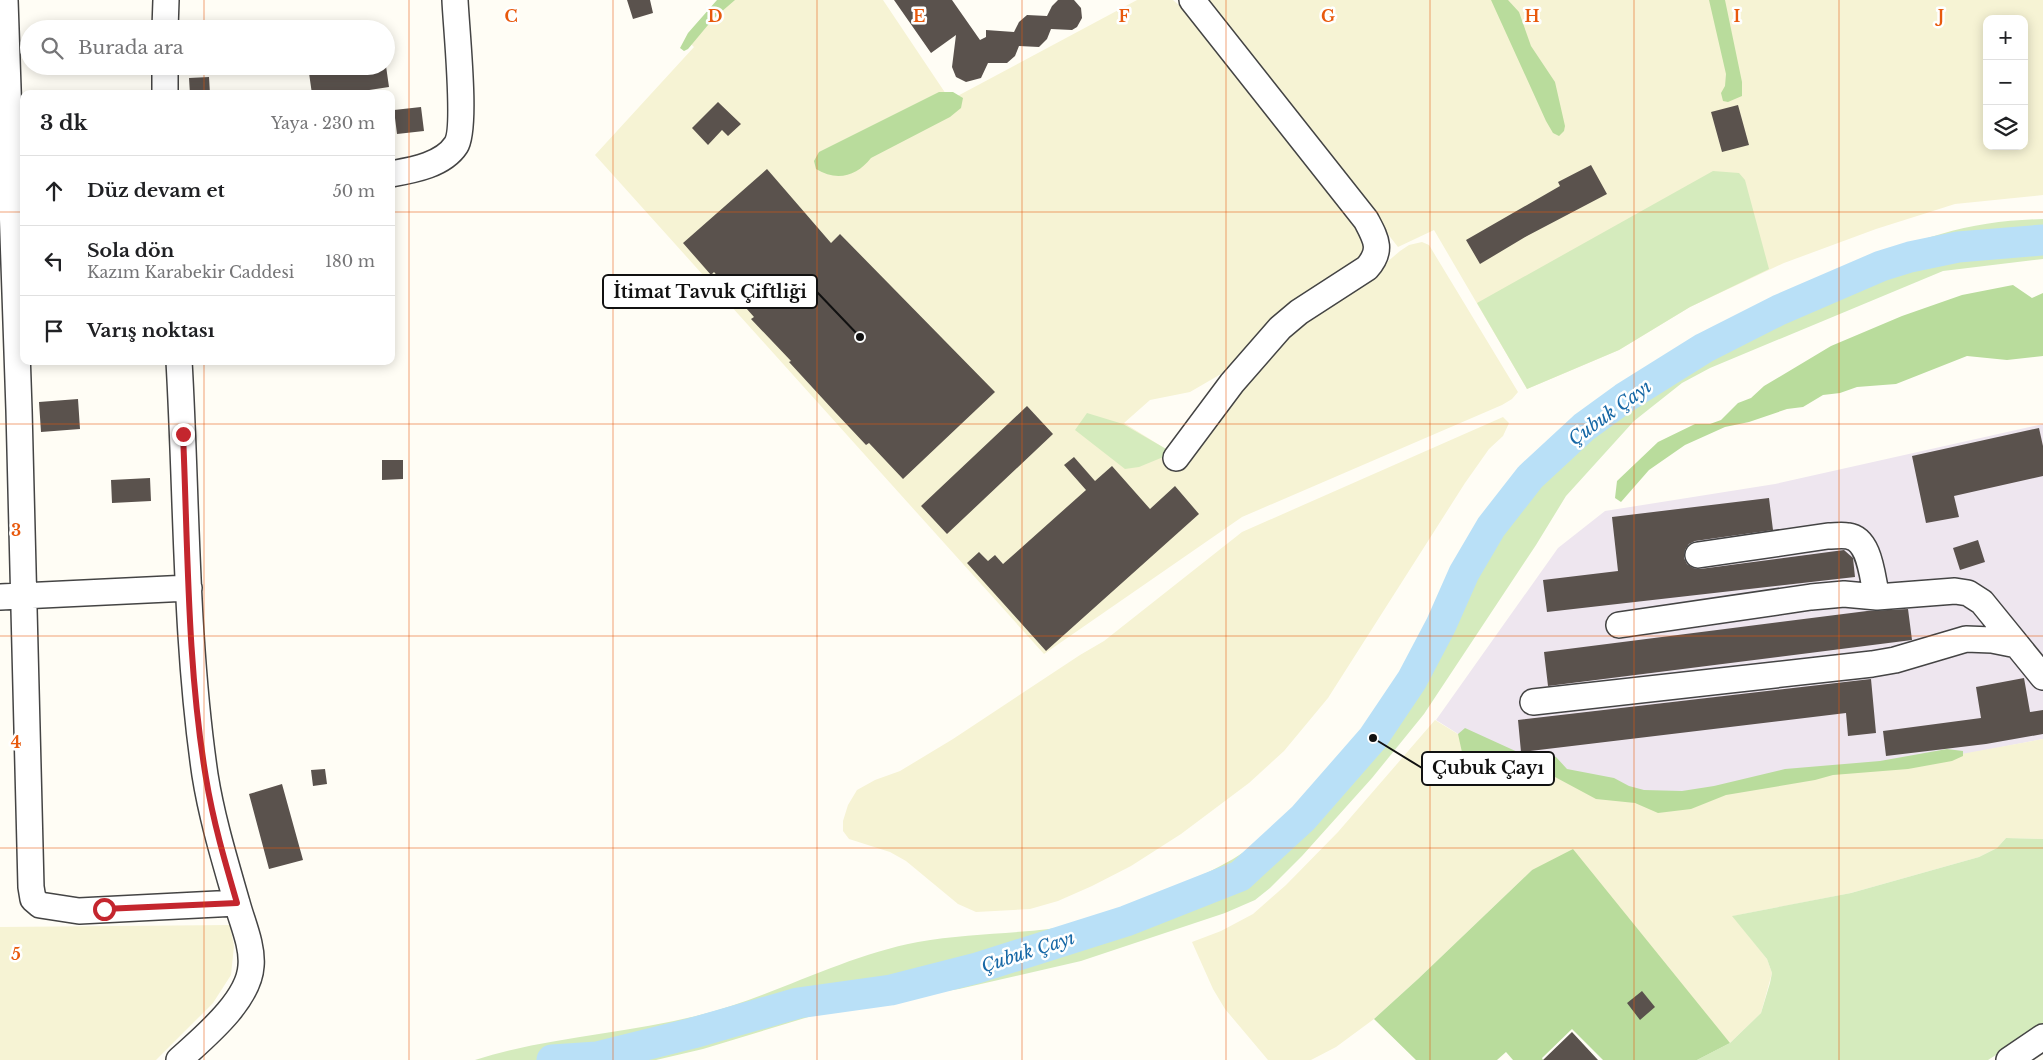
<!DOCTYPE html>
<html lang="tr">
<meta charset="utf-8">
<style>
:root{--surface:#fff;--page:#f2f2f2;--text:#202124;--muted:#757577;--line:#e0e0e0}
body{margin:0;font-family:"Libre Baskerville",serif;background:var(--page);color:var(--text)}
.controls{position:absolute;right:15px;top:15px;display:grid;overflow:hidden;border-radius:10px;box-shadow:0 2px 12px #0003}
.controls button{width:45px;height:45px;display:grid;place-items:center;padding:0;border:0;border-bottom:1px solid var(--line);background:var(--surface);color:var(--text);font:25px sans-serif}
.stop{position:absolute;width:15px;height:15px;margin:-11px;border:4px solid #c4262e;border-radius:50%;background:#fff}
.stop.end{background:#c4262e;border-color:#fff;box-shadow:0 1px 5px #0008}
.list{margin:0;padding:0;list-style:none}
h2{display:flex;justify-content:space-between;align-items:center;height:65px;margin:0;padding:0 20px;font-size:21px}
h2 small{font-size:16px;font-weight:400;color:var(--muted)}
.list li{display:grid;grid-template-columns:32px 1fr auto;gap:15px;align-items:center;box-sizing:border-box;height:70px;padding:0 20px;border-top:1px solid var(--line)}
.list b{display:block;font-size:19px;white-space:nowrap}
.list p{margin:0;font-size:16px;white-space:nowrap;color:var(--muted)}
.list em{font-size:16px;font-style:normal;color:var(--muted)}
.icon{flex:none;width:28px;height:28px;fill:none;stroke:currentColor;stroke-width:2;stroke-linecap:round;stroke-linejoin:round}
.map{position:relative;flex:none;width:2043px;height:1060px;overflow:hidden}
.search{position:absolute;background:var(--surface);box-shadow:0 2px 12px #0003;left:20px;top:20px;width:375px;height:55px;display:flex;align-items:center;gap:12px;box-sizing:border-box;padding:0 18px;border-radius:28px;color:var(--muted);font-size:19px}
.panel{position:absolute;background:var(--surface);box-shadow:0 2px 12px #0003;left:20px;top:90px;width:375px;height:275px;border-radius:10px}
.map>svg:first-child{display:block}
.industrial{fill:#eee6ef}
.farmland{fill:#f6f3d4;fill-rule:evenodd}
.green{fill:#d5ebbd}
.forest{fill:#b9dc9c}
.lines{fill:none;stroke-linecap:round;stroke-linejoin:round}
.river{stroke:#b9e0f7;stroke-width:31}
.building{fill:#5a524d}
.minor-casing{stroke:#444;stroke-width:28}
.minor{stroke:#fff;stroke-width:25}
.route{stroke:#c4262e;stroke-width:6}
.grid{fill:none;stroke:#e8590c;stroke-width:1;stroke-opacity:0.55}
.labels{text-anchor:middle;dominant-baseline:central;stroke-width:5;stroke-linejoin:round;paint-order:stroke}
.water-label{font-size:18px;font-style:italic;fill:#1768a6;stroke:#fff}
.grid-label{font-size:16px;text-anchor:middle;font-weight:bold;fill:#e8590c;stroke:#fff;stroke-width:5;stroke-linejoin:round;paint-order:stroke}
.leader{fill:none;stroke:#111;stroke-width:2}
.callout-dot{fill:#111;stroke:#fff;stroke-width:2}
.callout{fill:#fff;stroke:#111;stroke-width:2}
.callout-label{font-size:18px;text-anchor:middle;font-weight:bold;fill:#111}
</style>
<div class="map">
<svg width="2043" height="1060" viewBox="0 0 2043 1060">
<rect width="100%" height="100%" fill="#fffdf5"/>
<path class="industrial" d="M2043 424V739L1666 812 1474 744 1436 720 1558 548 1605 511 1775 484Z"/>
<path class="farmland" d="M724 0H883L950 100 1137 0H1173L1197 21 1361 229 1364 246 1359 260 1221 374 1190 392 1150 400 1124 423 1190 464 1193 451 1249 374 1300 325 1366 280 1400 251 1409 245 1422 242 1429 245 1518 392 1512 399 1502 405 1242 517 1044 654 595 155 694 47 688 41Z
M1204 0H2043V195L1955 204 1876 229 1784 263 1690 307 1619 350 1527 389 1434 230 1398 247ZM1987 19H2024V146H1987Z
M1503 417 1509 423 1503 436 1489 449 1465 483 1328 698 1284 751 1249 783 1181 834 1131 866 1092 886 1058 901 1030 909 976 912 958 904 906 861 890 852 849 839 843 831V821L848 805 857 790 875 780 900 771 953 739 1080 655 1104 641 1242 532Z
M1435 720 1474 744 1666 812 1772 779 1934 759 2043 739V839L2006 838 1997 848 1979 857 1851 893 1733 916 1767 959 1772 973 1761 1013 1730 1043 1650 950 1532 870 1418 979 1374 1019 1336 1047 1311 1060H1268L1225 1009 1213 989 1192 942 1221 931 1253 914 1286 885 1338 832Z
M230 925 234 946 231 975 213 1003 156 1060H0V927Z"/>
<path class="green" d="M1713 171 1739 173 1745 180 1769 269 1690 307 1619 350 1527 389 1477 303Z
M2043 219V259L1943 271 1710 368 1682 383 1634 421 1566 496 1536 545 1424 714 1372 778 1302 856 1270 888 1255 900 1225 913 1081 961 959 989 838 1008 703 1049 656 1060H475C547 1037 623 1034 696 1016 771 998 842 956 918 942 961 934 1006 934 1049 929 1076 925 1104 914 1130 904 1164 891 1201 878 1233 859 1308 814 1361 740 1406 665 1437 615 1459 559 1490 508 1515 470 1549 445 1584 418 1667 355 1758 307 1854 267 1882 256 1911 242 1941 234 1974 224 2008 220 2043 219Z
M1087 413 1123 424 1173 453 1139 467 1125 469 1075 430Z
M2006 838 2043 839V1025L1988 1060H1697L1730 1043 1761 1013 1770 983 1772 973 1767 959 1732 916 1851 893 1979 857 1997 848Z"/>
<path class="forest" d="M717 0H735L713 19 688 49 684 51 680 48 688 33Z
M1491 0H1508L1519 12 1531 46 1555 82 1565 126 1564 131 1559 136 1553 133 1546 121Z
M1709 0H1725L1742 82V96L1728 102 1723 101 1721 93 1725 86 1726 74Z
M939 92H953L963 98 961 108 950 117 871 158C857 176 837 182 816 169L814 161 819 152Z
M2013 285 2032 298 2043 293V356L2007 360 1967 356 1896 384 1857 387 1840 393 1823 395 1803 407 1787 409 1749 422 1725 427 1685 445 1649 470 1621 502 1615 498 1617 481 1658 442 1695 424H1710L1721 420 1738 403 1751 398 1764 386 1831 346 1902 316 1962 295Z
M1465 728 1522 754 1543 753 1556 757 1567 769 1614 778 1629 786 1644 790 1682 791 1714 786 1785 769 1880 761 1947 749 1963 751V756L1952 761 1908 769 1833 775 1815 780 1726 795 1691 809 1658 813 1635 803 1596 799 1555 777 1535 773 1520 765 1498 761H1476L1463 757 1458 734Z
M1573 849 1730 1043 1697 1060H1603L1572 1029 1542 1058 1543 1060H1513L1506 1052 1497 1060H1416L1374 1019 1418 979 1532 870Z"/>
<g class="lines">
<path class="river" d="M552 1060 597 1057 693 1033 798 1003 891 990 977 968 1126 921 1240 876 1303 818 1373 738 1412 680 1441 625 1464 573 1491 527 1530 477 1584 427 1624 398 1704 348 1779 310 1881 266 1910 257 1958 247 2043 240"/>
</g>
<path class="building" d="M627 0H650L653 13 633 19Z
M894 0H952L980 40 986 37V30L1014 32 1019 22 1027 15 1047 16 1052 6 1058 0H1074L1081 8 1082 18 1077 27 1072 30 1051 29 1047 39 1039 47 1019 46 1015 56 1007 63H988L981 78 966 82 956 77 952 67 956 35 931 53Z
M308 66H386L389 87 343 94H312Z
M209 77 210 94H190L189 78Z
M718 102 741 124 728 136 722 130 708 145 692 128Z
M1738 105 1749 145 1722 152 1711 112Z
M421 107 424 131 397 134 394 110Z
M1591 165 1607 194 1527 236 1480 264 1466 240 1560 186 1558 182Z
M767 169 831 243 840 234 995 392 903 479 869 443 866 445 835 412 789 362 791 361 751 319 754 317 714 272 711 275 683 243Z
M78 399 80 429 41 432 39 402Z
M1027 406 1053 434 947 534 921 506Z
M2039 428 2043 446V476L1954 496 1959 517 1926 523 1912 456Z
M1074 457 1095 481 1112 466 1150 509 1175 486 1199 514 1046 651 967 563 979 552 988 561 995 555 1003 564 1086 490 1064 465Z
M382 460H403V479L382 480Z
M150 478 151 501 112 503 111 480Z
M1769 498 1773 530 1695 541 1689 544 1685 550 1684 558 1687 564 1693 568 1700 569 1844 550 1853 558 1855 577 1547 612 1543 580 1618 571 1612 517Z
M1978 540 1985 562 1960 570 1953 548Z
M1908 609 1912 640 1548 686 1544 652 1867 611Z
M2024 678 2030 712 2043 710V734L1986 744 1886 756 1883 731 1981 718 1976 687Z
M1871 679 1876 733 1848 736 1846 713 1521 752 1518 720Z
M325 769 327 784 313 786 311 770Z
M282 784 303 860 269 869 249 794Z
M1642 991 1655 1007 1640 1020 1627 1003Z
M1572 1032 1598 1060H1543Z"/>
<g class="lines">
<defs>
<path id="minor" d="M5 0 19 410 31 887 33 899 40 905 79 911 237 903
M165 29 166 0
M165 66V94
M391 174C413 170 443 165 456 145 467 128 456 26 455 0
M179 361C187 499 185 638 205 775 212 819 225 861 237 903 242 922 253 946 251 966 249 1001 203 1038 179 1060
M1176 458 1232 383 1280 328 1299 312 1367 268C1383 250 1376 239 1366 220L1192 0
M1698 555 1828 536C1835 536 1842 535 1848 536 1871 539 1872 579 1877 597
M0 597 189 588
M1619 625 1811 597 1844 594 1877 597 1955 591 1968 593 1982 602 2043 677
M1533 702 1872 664 1895 660 1966 639 1992 640 2017 645
M2009 1060 2043 1037"/>
</defs>
<use href="#minor" class="minor-casing"/>
<use href="#minor" class="minor"/>
</g>
<g class="lines">
<path class="route" d="M104 909 237 903C225 862 213 821 206 778 187 665 188 548 183 434"/>
</g>
<path class="grid" d="M204 0V29M409 0V1060M613 0V1060M817 0V1060M1022 0V1060M1226 0V1060M1430 0V1060M1634 0V1060M1839 0V1060M204 66V94M0 212H24M391 212H2043M204 361V1060M0 424H2043M0 636H2043M0 848H2043"/>
<g class="labels">
<g class="water-label">
<text transform="translate(1610 413) rotate(-36)">Çubuk Çayı</text>
<text transform="translate(1028 952) rotate(-18)">Çubuk Çayı</text>
</g>
</g>
<g class="grid-label">
<text x="511" y="22">C</text>
<text x="715" y="22">D</text>
<text x="919" y="22">E</text>
<text x="1124" y="22">F</text>
<text x="1328" y="22">G</text>
<text x="1532" y="22">H</text>
<text x="1737" y="22">I</text>
<text x="1941" y="22">J</text>
<text x="16" y="536">3</text>
<text x="16" y="748">4</text>
<text x="16" y="960">5</text>
</g>
<path class="leader" d="M860 337L817 292M1373 738L1422 768"/>
<g class="callout-dot">
<circle cx="860" cy="337" r="5"/>
<circle cx="1373" cy="738" r="5"/>
</g>
<g class="callout">
<rect x="603" y="275" width="214" height="33" rx="5"/>
<rect x="1422" y="752" width="132" height="33" rx="5"/>
</g>
<g class="callout-label">
<text x="710" y="298">İtimat Tavuk Çiftliği</text>
<text x="1488" y="774">Çubuk Çayı</text>
</g>
</svg>
<div class="controls">
<button>+</button>
<button>−</button>
<button><svg class="icon" aria-label="layers" viewBox="0 0 24 24"><path d="M12 4l9 5-9 5-9-5zM3 14l9 5 9-5"/></svg></button>
</div>
<div class="stop" style="left:104px;top:909px"></div>
<div class="stop end" style="left:183px;top:434px"></div>
<div class="search"><svg class="icon" aria-label="search" viewBox="0 0 24 24"><circle cx="10" cy="10" r="6"/><path d="M15 15l6 6"/></svg>Burada ara</div>
<section class="panel">
<h2>3 dk<small>Yaya · 230 m</small></h2>
<ul class="list">
<li><svg class="icon" aria-label="ahead" viewBox="0 0 24 24"><path d="M12 20V5M6 11l6-6 6 6"/></svg><div><b>Düz devam et</b></div><em>50 m</em></li>
<li><svg class="icon" aria-label="left" viewBox="0 0 24 24"><path d="M17 20v-9H6M10 6l-5 5 5 5"/></svg><div><b>Sola dön</b><p>Kazım Karabekir Caddesi</p></div><em>180 m</em></li>
<li><svg class="icon" aria-label="arrive" viewBox="0 0 24 24"><path d="M6 21V4h12l-3 4 3 4H6"/></svg><div><b>Varış noktası</b></div></li>
</ul>
</section>
</div>
